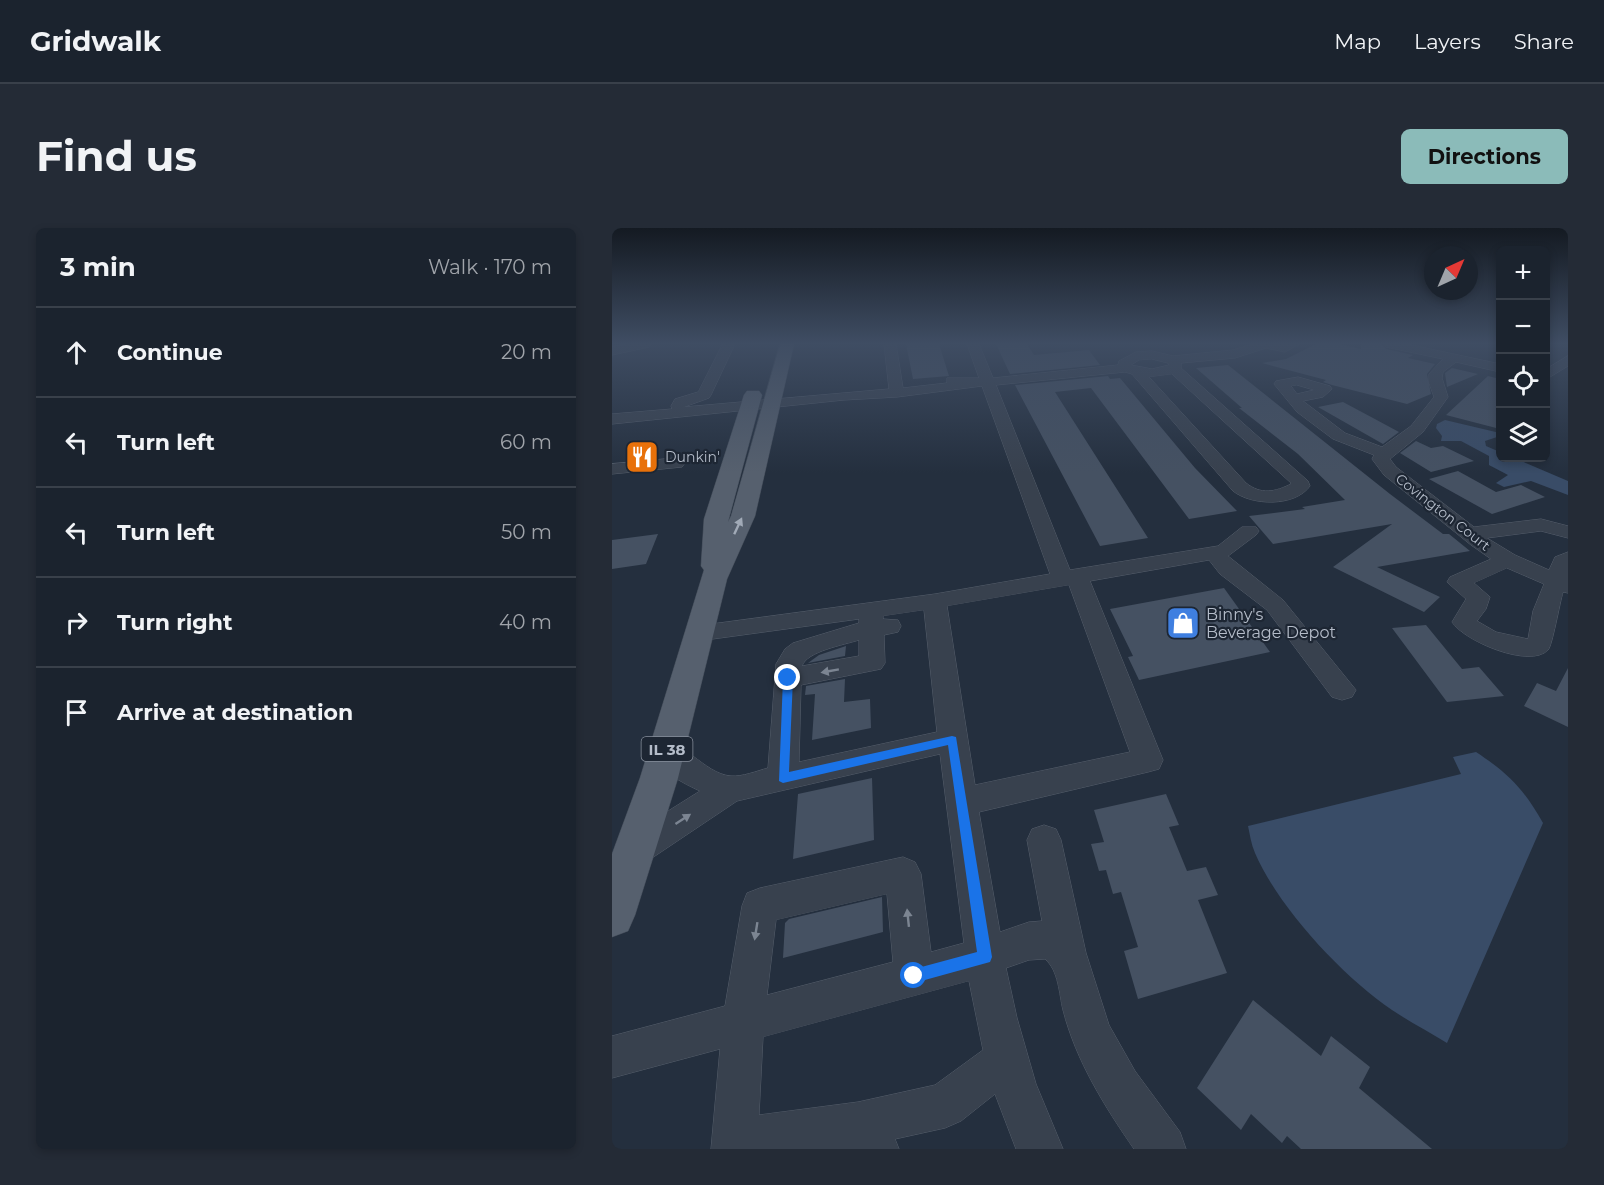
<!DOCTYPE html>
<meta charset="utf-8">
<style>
:root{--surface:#1b232e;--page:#242b36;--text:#f1f3f6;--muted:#a0a4aa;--line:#39404a;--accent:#8bbbb9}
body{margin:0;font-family:Montserrat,sans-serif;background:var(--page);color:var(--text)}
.controls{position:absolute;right:18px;top:18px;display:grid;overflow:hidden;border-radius:9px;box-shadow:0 3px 9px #0003}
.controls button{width:54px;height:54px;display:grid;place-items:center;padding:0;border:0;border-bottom:2px solid var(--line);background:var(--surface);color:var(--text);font:30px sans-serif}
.compass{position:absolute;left:812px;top:18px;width:54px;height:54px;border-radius:50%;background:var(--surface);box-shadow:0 3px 9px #0003;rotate:44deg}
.stop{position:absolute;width:18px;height:18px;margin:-14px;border:4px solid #1a73e8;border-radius:50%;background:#fff}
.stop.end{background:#1a73e8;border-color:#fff;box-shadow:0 2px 6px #0008}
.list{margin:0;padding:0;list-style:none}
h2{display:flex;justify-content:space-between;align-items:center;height:78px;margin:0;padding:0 24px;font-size:26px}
h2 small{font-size:20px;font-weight:400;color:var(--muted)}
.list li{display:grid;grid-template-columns:39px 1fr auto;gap:18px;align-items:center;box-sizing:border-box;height:90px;padding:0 24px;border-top:2px solid var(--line)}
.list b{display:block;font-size:22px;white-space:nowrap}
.list em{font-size:20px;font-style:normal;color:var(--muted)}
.icon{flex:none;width:33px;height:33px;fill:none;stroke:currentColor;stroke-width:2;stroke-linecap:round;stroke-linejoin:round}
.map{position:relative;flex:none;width:956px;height:921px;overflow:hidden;border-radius:9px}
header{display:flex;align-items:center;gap:36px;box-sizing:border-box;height:84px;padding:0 30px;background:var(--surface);border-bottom:2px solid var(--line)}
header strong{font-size:28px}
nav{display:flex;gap:33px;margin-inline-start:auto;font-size:21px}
.intro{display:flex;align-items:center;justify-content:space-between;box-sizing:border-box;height:144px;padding:0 36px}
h1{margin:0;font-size:42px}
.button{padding:15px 27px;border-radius:9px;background:var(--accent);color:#111;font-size:21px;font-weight:700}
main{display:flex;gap:36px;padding:0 36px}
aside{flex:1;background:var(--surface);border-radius:9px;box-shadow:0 3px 9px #0003}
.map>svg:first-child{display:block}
.water{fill:#394c67}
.building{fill:#455162}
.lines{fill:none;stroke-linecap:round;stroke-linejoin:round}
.minor-casing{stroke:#565f6c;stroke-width:1}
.major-casing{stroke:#414a57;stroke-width:1}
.minor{fill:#38414e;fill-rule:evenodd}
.major{fill:#56606e;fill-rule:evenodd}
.oneway{fill:#a1aab7}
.oneway2{fill:#7c8592}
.route{fill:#1a73e8}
.labels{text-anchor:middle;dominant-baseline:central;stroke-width:4.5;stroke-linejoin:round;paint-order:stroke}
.far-poi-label{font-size:14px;fill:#b4bcc9;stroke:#1d2633;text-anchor:start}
.far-street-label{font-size:14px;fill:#b4bcc9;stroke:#1d2633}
.shield{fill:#1d2633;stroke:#878f9c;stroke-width:1.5}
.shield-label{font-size:15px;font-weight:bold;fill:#b4bcc9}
.poi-label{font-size:16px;fill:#b4bcc9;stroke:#1d2633;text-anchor:start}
</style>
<header>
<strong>Gridwalk</strong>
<nav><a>Map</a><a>Layers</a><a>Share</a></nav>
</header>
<div class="intro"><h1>Find us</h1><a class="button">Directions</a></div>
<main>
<aside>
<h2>3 min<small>Walk · 170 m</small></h2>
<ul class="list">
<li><svg class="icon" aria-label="ahead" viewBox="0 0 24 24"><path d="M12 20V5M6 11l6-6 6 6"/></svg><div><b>Continue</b></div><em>20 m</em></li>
<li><svg class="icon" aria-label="left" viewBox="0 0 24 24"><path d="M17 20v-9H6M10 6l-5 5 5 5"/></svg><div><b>Turn left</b></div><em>60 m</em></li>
<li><svg class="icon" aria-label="left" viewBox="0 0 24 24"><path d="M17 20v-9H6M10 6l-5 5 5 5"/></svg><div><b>Turn left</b></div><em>50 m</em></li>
<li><svg class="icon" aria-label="right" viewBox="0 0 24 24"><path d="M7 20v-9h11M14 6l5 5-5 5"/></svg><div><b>Turn right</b></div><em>40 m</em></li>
<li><svg class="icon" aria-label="arrive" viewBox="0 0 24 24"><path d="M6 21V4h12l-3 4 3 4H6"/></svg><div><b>Arrive at destination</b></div></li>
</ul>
</aside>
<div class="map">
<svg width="956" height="921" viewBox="0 0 956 921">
<rect width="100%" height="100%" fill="#242f3e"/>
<path class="water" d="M833 192 888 205V208L873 213 874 218 888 224V230H902L956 253V267L919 253 892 259 884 255 896 247 877 237V228L849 213H829L830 208 824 200 825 196Z
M864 524C897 546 911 560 931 595L835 815C817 804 798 794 780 782 731 749 666 679 643 625 639 616 638 607 636 598L849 546 841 529Z"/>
<path class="building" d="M294 116H327L337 148 301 151Z
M384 116H415L422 127 477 122 488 137 398 146Z
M704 116H727L749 121V116H770L774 121 801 127 796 130 823 136 815 146 819 166 795 176 720 157 711 154 714 152 650 135 674 131Z
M616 137 778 266 831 306H837L858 323 765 339 828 369 812 384 721 339 780 296 661 316 637 288 693 281 690 279 733 272 686 226 627 180H630L584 140Z
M840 140 866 146 835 159 833 145Z
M496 148 498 151 508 150 583 240 625 283 577 291 479 160 443 164 536 310 488 318 403 157Z
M876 148 888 151V201L834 187Z
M731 174 761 190 787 204 771 216 706 179Z
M804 213 819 220 831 218 862 233 819 244 788 225Z
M846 243 884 264 909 257 933 269 880 286 817 251Z
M46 306 34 336 0 341V312Z
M612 360 658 424 527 452 516 429 521 428 498 381Z
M814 397 850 441 867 439 892 468 835 474 780 400Z
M234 418 233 428 196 435 207 427Z
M956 440V499L912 478 925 455 944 463Z
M233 451 232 474 258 471 259 500 200 512 203 466 193 467 194 458Z
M260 550 262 612 181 631 186 566Z
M554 566 567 597 557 599 575 643 594 639 606 667 586 672 615 745 526 771 512 723 526 719 509 664 501 666 494 642 487 643 479 616 492 614 482 582Z
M270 669 271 704 171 730 173 695 177 691Z
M641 772 709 828 719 808 758 839 747 860 820 921H689L675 908 670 915 639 886 629 902 585 860Z"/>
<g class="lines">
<defs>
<path id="minor" d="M15 116H39L37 119 0 127V119Z
M111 116H123L99 167 97 170 72 179 277 161 272 116H284L291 160 335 155V150H367L355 116H367L381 150 506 137 507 133 524 124 540 123 561 128 621 122 641 116H687L673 124 654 120 623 130 569 135V140L696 253 698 258C683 279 640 278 621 263L520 146 513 144 384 157 458 342 606 318 630 299H644L647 303 644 307 616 328 671 372 744 462 740 469 730 472 720 469 655 382 608 346 597 332 478 353 551 532 547 541 536 544 367 584 388 704 417 694 430 693 415 612 420 601 432 597 444 601 449 612 474 725 497 797 523 843 568 904 574 921H522C493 879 464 833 451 782 447 766 447 743 433 731L417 732 394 740 405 790 424 856 451 921H404L383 866 349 893 333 900 283 911 287 921H99L108 821 0 850V808L113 778 130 678 135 665 148 660 291 629 303 634 309 646 319 724 352 715 328 526 125 573 34 634 22 639 10 634 5 623 10 612 88 563C71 555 47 543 38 526L42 517C72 508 91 546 119 548 130 549 145 543 156 540L164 436 173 421 181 415 247 395V391L86 413 77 411 74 405 77 399 323 366 438 346 370 158 285 169 232 172 0 196V186L60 181 59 178 63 171 86 164ZM540 131 556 135 557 137 540 141 519 137 527 132ZM560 146 679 255V256C663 264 649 267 634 255L537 149ZM457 357 518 524 363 557 335 378ZM312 382 325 504 187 534 189 457 269 441 273 435 272 407 286 404 289 398 286 392 271 391V388ZM247 412V428L190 438C195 423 232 417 247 412ZM275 666 281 734 155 767 164 692ZM357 753 371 822 323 857 246 874 147 887 151 809Z
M772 116H795L888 136V144L844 134 831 144 830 150 836 169 811 204 778 231 784 239 862 299 929 291 956 298V310L929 303 875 310 903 327 937 342 943 329 956 324V365L951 364C948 374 940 419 936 422 918 441 852 413 840 394L854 371 835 354 838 349 879 331 859 317 772 247 760 231 762 227 721 211 685 184 662 156 664 153 686 149 718 158 720 161 711 169 691 173 733 205 770 219 799 198 822 169 817 155V146L831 131 774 119ZM685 157 702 162 685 166 679 158ZM895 340 932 356 921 383 916 411 884 404 865 393 874 381 878 369 862 355Z
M956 128V138L933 152V142Z
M64 230 70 231 73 235 70 239 0 246V236Z"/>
<path id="major" d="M168 116H182L143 288 115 351 66 550 23 687 16 703 0 709V626L28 550 92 342 89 338 92 291 132 167 135 163H147L150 167 116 294 119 288Z"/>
</defs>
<use href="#minor" class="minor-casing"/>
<use href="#major" class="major-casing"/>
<use href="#minor" class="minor"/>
<use href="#major" class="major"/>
</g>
<defs><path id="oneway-solid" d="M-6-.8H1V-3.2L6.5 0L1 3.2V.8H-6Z" transform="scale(1.5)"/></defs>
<use class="oneway" href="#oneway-solid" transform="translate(126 298) rotate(-65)"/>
<g class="oneway2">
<use href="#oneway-solid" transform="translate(218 443) rotate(170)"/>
<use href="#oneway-solid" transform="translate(71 591) rotate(-33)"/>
<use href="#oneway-solid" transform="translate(296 690) rotate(-96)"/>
<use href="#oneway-solid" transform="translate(144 703) rotate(99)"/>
</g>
<linearGradient id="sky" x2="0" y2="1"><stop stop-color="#141a22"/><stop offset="0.47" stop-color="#3f4d63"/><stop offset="1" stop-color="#3f4d63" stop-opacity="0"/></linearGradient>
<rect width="956" height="245" fill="url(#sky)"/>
<path class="route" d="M176 447 181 450 177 544 340 508 344 509 380 729 378 734 302 755 297 753 295 748 297 743 302 741 365 724 336 517 171 555 167 553 171 450Z"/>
<defs>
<symbol id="restaurant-square" viewBox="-11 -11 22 22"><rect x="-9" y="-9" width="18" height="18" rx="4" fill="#e8710a" stroke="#1d2633"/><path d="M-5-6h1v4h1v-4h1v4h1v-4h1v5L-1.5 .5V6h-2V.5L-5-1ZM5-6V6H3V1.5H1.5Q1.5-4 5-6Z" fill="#fff"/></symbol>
<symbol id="shop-square" viewBox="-11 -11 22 22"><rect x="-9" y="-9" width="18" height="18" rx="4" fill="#3f7fe0" stroke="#1d2633"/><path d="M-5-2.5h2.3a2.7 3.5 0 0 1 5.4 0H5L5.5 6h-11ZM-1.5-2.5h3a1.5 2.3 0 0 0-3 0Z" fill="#fff"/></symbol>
</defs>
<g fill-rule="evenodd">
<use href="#restaurant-square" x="11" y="210" width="38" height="38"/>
<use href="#shop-square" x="552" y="376" width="38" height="38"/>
</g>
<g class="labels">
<g class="far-poi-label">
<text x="53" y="229">Dunkin'</text>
</g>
<g class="far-street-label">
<text transform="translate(831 284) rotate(38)">Covington Court</text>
</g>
<rect class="shield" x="29.5" y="509" width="51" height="24" rx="4.5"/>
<g class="shield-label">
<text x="55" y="521">IL 38</text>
</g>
<g class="poi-label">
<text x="594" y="386">Binny's<tspan x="594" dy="18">Beverage Depot</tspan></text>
</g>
</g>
</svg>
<div class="controls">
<button>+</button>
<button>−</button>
<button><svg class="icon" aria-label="locate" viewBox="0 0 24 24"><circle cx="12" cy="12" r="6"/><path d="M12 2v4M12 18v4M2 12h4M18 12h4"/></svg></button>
<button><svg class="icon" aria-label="layers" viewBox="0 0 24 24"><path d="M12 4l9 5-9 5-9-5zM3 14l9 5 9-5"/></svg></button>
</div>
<svg class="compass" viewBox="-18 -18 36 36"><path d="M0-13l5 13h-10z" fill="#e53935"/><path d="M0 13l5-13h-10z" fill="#a0a4aa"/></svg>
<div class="stop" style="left:302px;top:748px"></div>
<div class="stop end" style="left:176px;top:450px"></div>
</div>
</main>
